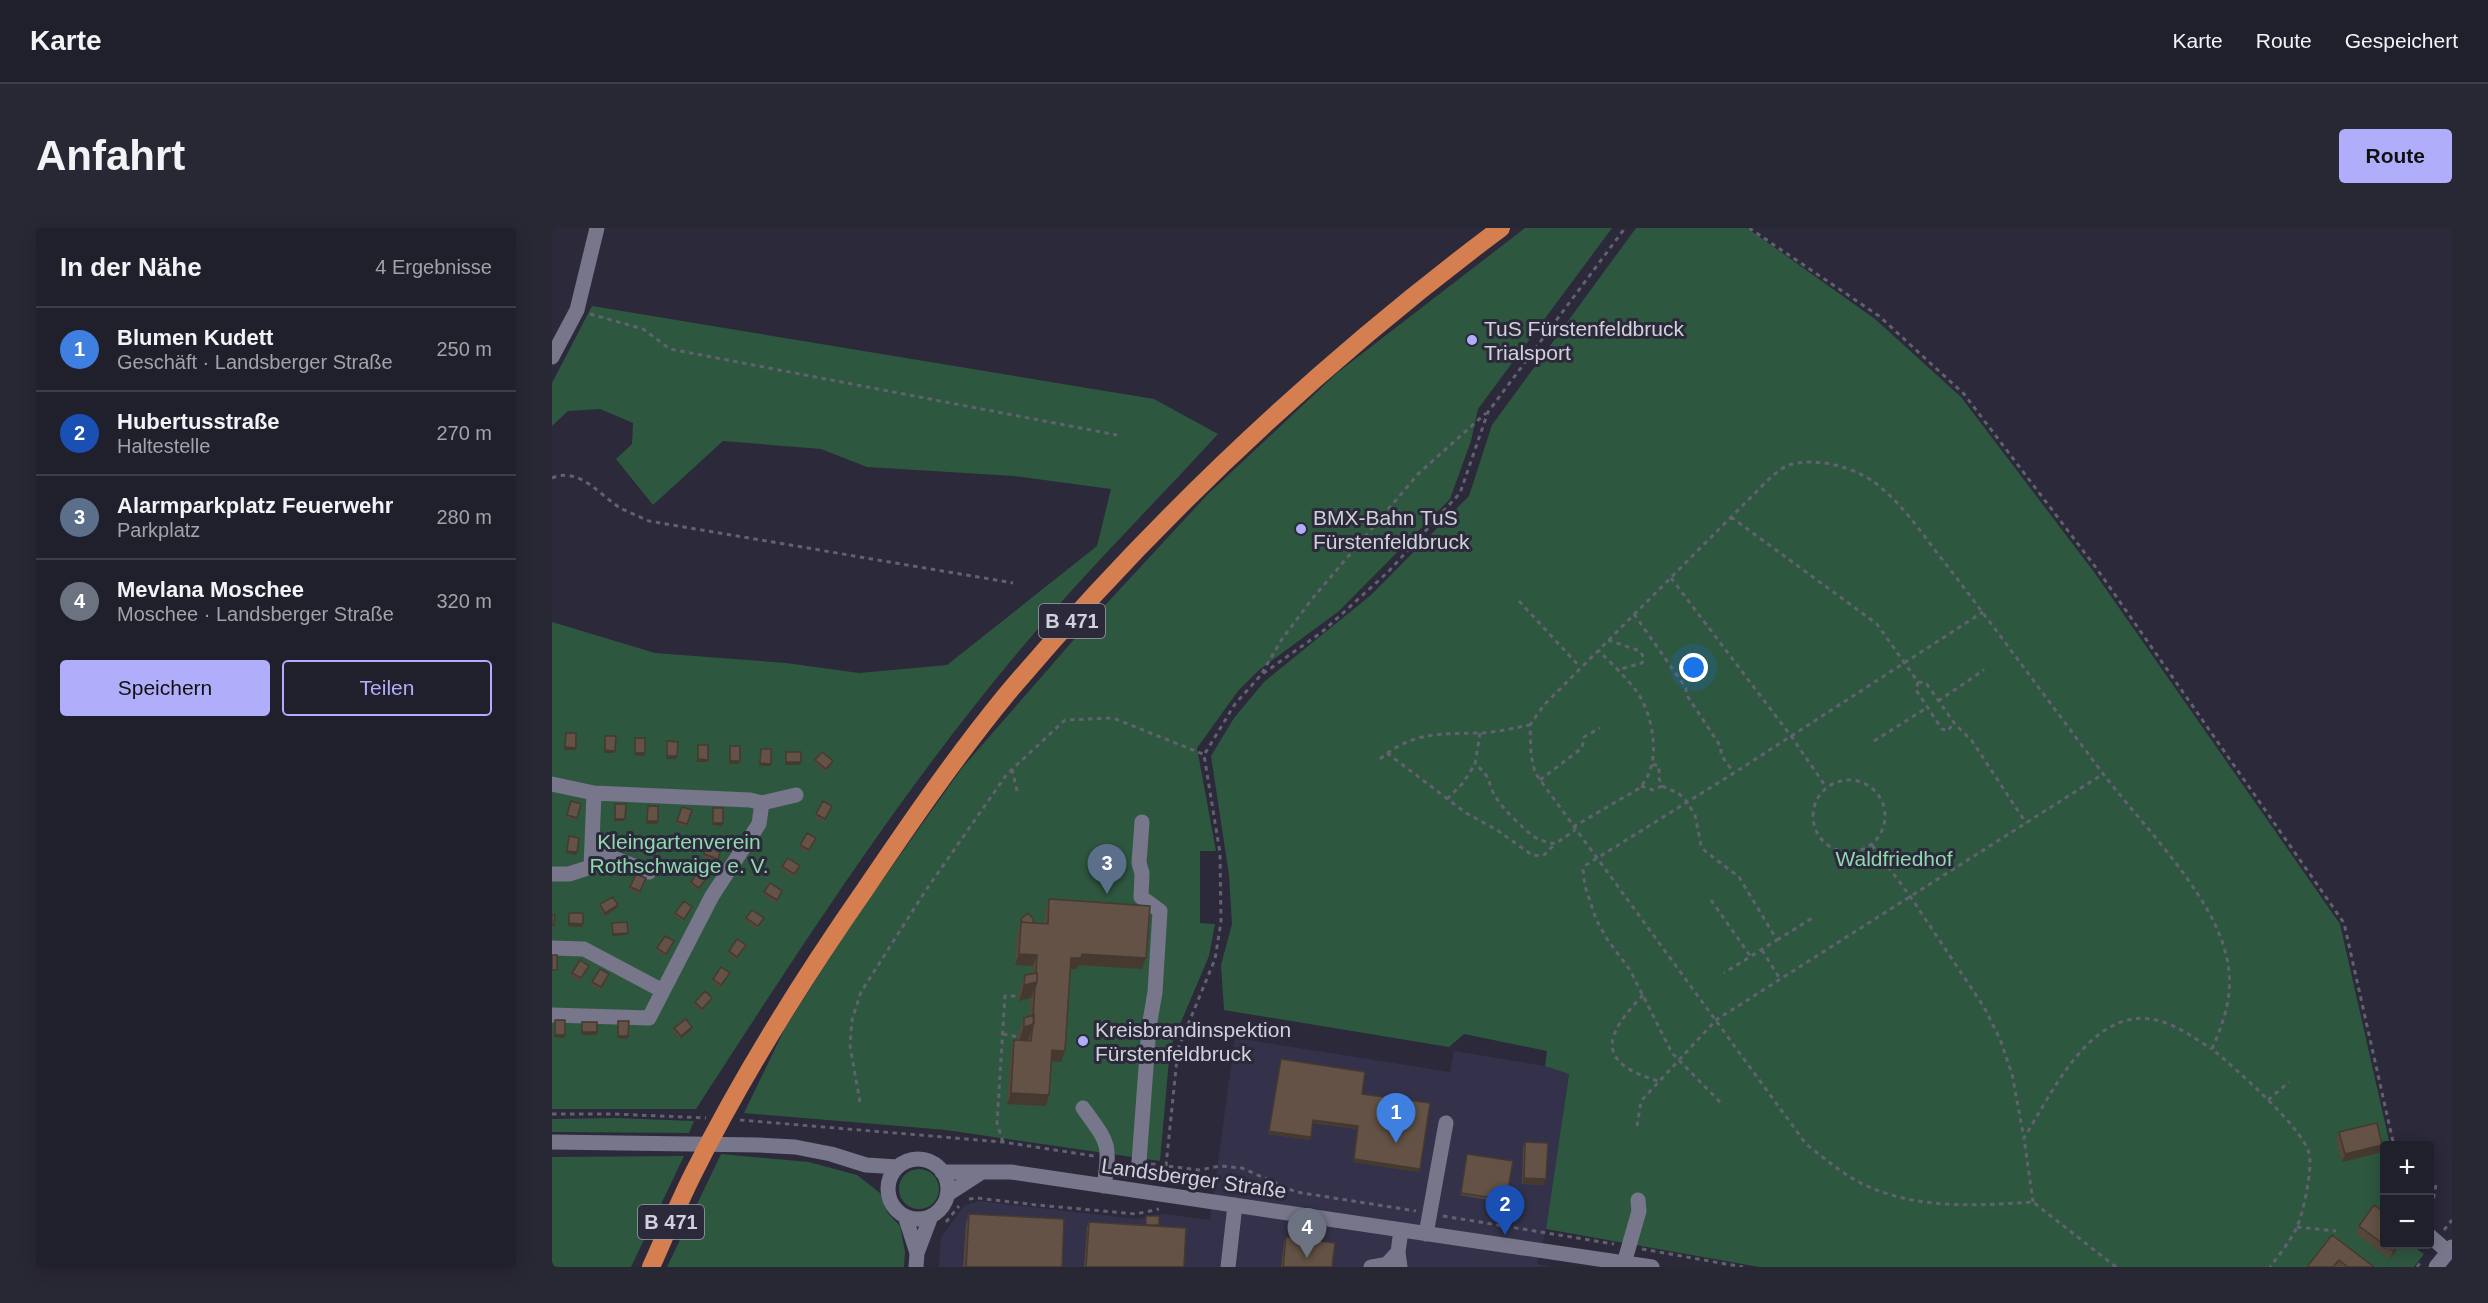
<!DOCTYPE html>
<html lang="de">
<meta charset="utf-8">
<style>
:root{--surface:#201f2c;--page:#282734;--text:#f1f3f6;--muted:#a2a2a9;--line:#3d3d48;--accent:#b0aefa}
body{margin:0;font-family:Arial,sans-serif;background:var(--page);color:var(--text)}
.controls{position:absolute;right:18px;bottom:18px;display:grid;overflow:hidden;border-radius:6px;box-shadow:0 3px 15px #0003}
.controls button{width:54px;height:54px;display:grid;place-items:center;padding:0;border:0;border-bottom:2px solid var(--line);background:var(--surface);color:var(--text);font:30px sans-serif}
.you{position:absolute;left:1142px;top:440px;width:21px;height:21px;margin:-15px;border:4px solid #fff;border-radius:50%;background:#1a73e8;box-shadow:0 0 0 9px #1a73e833}
.badge{display:grid;place-items:center;width:39px;height:39px;border-radius:50%;background:var(--accent);color:#fff;font-size:20px;font-weight:700}
.pin{position:absolute;translate:-50% -50px;filter:drop-shadow(0 2px 3px #0008)}
.pin::after{content:'';position:absolute;top:32px;width:21px;height:18px;background:inherit;clip-path:polygon(0 0,100% 0,50% 100%)}
.list{margin:0;padding:0;list-style:none}
h2{display:flex;justify-content:space-between;align-items:center;height:78px;margin:0;padding:0 24px;font-size:26px}
h2 small{font-size:20px;font-weight:400;color:var(--muted)}
.list li{display:grid;grid-template-columns:39px 1fr auto;gap:18px;align-items:center;box-sizing:border-box;height:84px;padding:0 24px;border-top:2px solid var(--line)}
.list b{display:block;font-size:22px;white-space:nowrap}
.list p{margin:0;font-size:20px;white-space:nowrap;color:var(--muted)}
.list em{font-size:20px;font-style:normal;color:var(--muted)}
.actions{display:flex;gap:12px;padding:18px 24px}
.actions a{flex:1;padding:14px 0;border:2px solid var(--accent);border-radius:6px;text-align:center;font-size:21px;color:var(--accent)}
.actions .main{background:var(--accent);color:#111}
.map{position:relative;flex:none;width:1900px;height:1039px;overflow:hidden;border-radius:6px}
header{display:flex;align-items:center;gap:36px;box-sizing:border-box;height:84px;padding:0 30px;background:var(--surface);border-bottom:2px solid var(--line)}
header strong{font-size:28px}
nav{display:flex;gap:33px;margin-inline-start:auto;font-size:21px}
.intro{display:flex;align-items:center;justify-content:space-between;box-sizing:border-box;height:144px;padding:0 36px}
h1{margin:0;font-size:42px}
.button{padding:15px 27px;border-radius:6px;background:var(--accent);color:#111;font-size:21px;font-weight:700}
main{display:flex;gap:36px;padding:0 36px}
aside{flex:1;background:var(--surface);border-radius:6px;box-shadow:0 3px 15px #0003}
.map>svg:first-child{display:block}
.built{fill:#34324a}
.green{fill:#2e5740}
.lines{fill:none;stroke-linecap:round;stroke-linejoin:round}
.path{stroke:#626170;stroke-width:3;stroke-dasharray:4.5 4.5;stroke-linecap:butt}
.minor{stroke:#77768b;stroke-width:15}
.highway{stroke:#d57f50;stroke-width:18}
.wall{fill:#55473b}
.shaded-wall{fill:#453930}
.building{fill:#635245;stroke:#453930;stroke-width:1.5}
.poi-dot{fill:#b0aefa;stroke:#2b293a;stroke-width:2}
.labels{text-anchor:middle;dominant-baseline:central;stroke-width:6;stroke-linejoin:round;paint-order:stroke}
.shield{fill:#2b293a;stroke:#9f9fab;stroke-width:1.5}
.shield-label{font-size:20px;font-weight:bold;fill:#d1d1dc}
.poi-label{font-size:21px;fill:#d1d1dc;stroke:#2b293a;text-anchor:start}
.park-label{font-size:21px;fill:#8ed9ad;stroke:#2b293a}
.street-label{font-size:21px;fill:#d1d1dc;stroke:#2b293a}
</style>
<header>
<strong>Karte</strong>
<nav><a>Karte</a><a>Route</a><a>Gespeichert</a></nav>
</header>
<div class="intro"><h1>Anfahrt</h1><a class="button">Route</a></div>
<main>
<aside>
<h2>In der Nähe<small>4 Ergebnisse</small></h2>
<ul class="list">
<li><span class="badge" style="background:#3f7fe0">1</span><div><b>Blumen Kudett</b><p>Geschäft · Landsberger Straße</p></div><em>250 m</em></li>
<li><span class="badge" style="background:#1a4fb4">2</span><div><b>Hubertusstraße</b><p>Haltestelle</p></div><em>270 m</em></li>
<li><span class="badge" style="background:#5c6f8a">3</span><div><b>Alarmparkplatz Feuerwehr</b><p>Parkplatz</p></div><em>280 m</em></li>
<li><span class="badge" style="background:#6b7280">4</span><div><b>Mevlana Moschee</b><p>Moschee · Landsberger Straße</p></div><em>320 m</em></li>
</ul>
<div class="actions"><a class="main">Speichern</a><a>Teilen</a></div>
</aside>
<div class="map">
<svg width="1900" height="1039" viewBox="0 0 1900 1039">
<rect width="100%" height="100%" fill="#2b293a"/>
<path class="built" d="M683 810 898 844 902 823 993 838 1017 845 994 1001 985 1036 1002 1039H387L389 1009 413 977 427 973 585 991 613 986 658 992Z"/>
<path class="green" d="M973 0H1060L926 181 919 213 898 271 787 383 707 442 686 463 645 520 664 623H648V695L663 696 657 728 618 820 608 933 394 902 192 885 233 800 302 692 410 540 532 400 655 267 785 145Z
M1084 0H1195L1323 91 1409 169 1542 344 1788 696 1838 917 1832 918V1016L1859 1017 1872 1026 1862 1039H1207L994 1001 1017 846 993 838 995 823 912 806 897 819 672 782 669 737 680 696 677 647 659 528 682 490 712 454 819 367 917 268 940 197Z
M40 78 602 171 666 206C602 276 534 343 473 416 350 561 247 722 144 881H0V394L103 425 234 435 307 445 395 437 545 318 559 261 462 248 315 239 269 221 171 213 101 277 64 231 80 216 81 195 48 181 16 183 0 198V155Z
M63 890 142 893 137 905 0 904V891Z
M169 926 257 934 305 947 328 965 335 984 348 998 353 1024 352 1039H115Z
M132 928 79 1039H0V929Z
M347 961a20 20 0 1 1 40 0a20 20 0 1 1-40 0Z"/>
<g class="lines">
<path class="path" d="M1197 0 1327 88 1412 166 1545 341 1792 695 1842 918
M38 86 91 101 118 121 565 207
M0 250C28 238 49 269 70 281 79 285 88 289 97 293L461 355
M1179 289 1325 396 1366 454 1374 455 1403 496 1420 513 1474 595
M1119 350 1239 508 1274 559
M967 373 1028 439
M1082 386 1134 460V466L1169 519V527L1182 545
M1056 412 1088 423 1092 430 1090 435 1065 442
M710 445 730 411 760 371 867 245 934 185
M1366 454 1364 462 1390 501 1396 503 1402 494
M1386 473 1432 442
M928 505 923 536C942 551 934 555 945 571 950 580 973 602 981 608 988 613 996 614 1003 616L1023 602
M1322 513 1376 479
M835 525 914 585 945 602 980 627 991 628 1003 616
M828 531C860 504 887 506 926 505 943 505 961 500 978 497
M460 541 466 567
M1261 588a36 36 0 1 1 72 0a36 36 0 1 1-72 0Z
M988 552 1030 520 1032 509 1048 500
M1089 558 1101 562 1110 558 1107 550V538L1100 536
M1110 558 1126 565 1133 571 1143 587 1149 617 1153 623 1187 649 1225 712 1172 745
M895 571 911 555 923 536
M1021 599 1086 561C1111 539 1102 488 1085 464 1074 449 1059 435 1046 422
M1320 617 1358 668 1432 779 1448 811 1460 846 1472 910
M1159 672 1199 729
M1225 712 1262 689
M1210 722 1228 751
M1091 767C1052 808 1043 834 1106 853
M451 806 466 809
M1716 872 1737 854
M308 874 298 818 300 792 309 764 374 662 455 546 513 492 561 490 651 526
M1168 874 1120 825 1078 742 1055 711 1044 691 1033 658 1031 642 1034 637 1182 545 1431 384
M0 886H63L154 890
M188 892 451 914 542 928
M1085 898 1089 873 1164 792 1551 546
M451 914 445 895 453 768H467
M599 936 647 942 668 938 690 940 744 964 864 983
M614 938 626 821 663 731 669 694 668 625 652 527 683 476 709 447 770 404 836 344 908 265 936 184 1073 0
M645 958 647 942
M417 971 425 970 485 977 584 986 607 981
M1481 974 1472 910C1499 867 1537 782 1599 791 1621 794 1642 810 1660 821
M891 988 1062 1016
M1878 988 1884 957
M394 994 407 978
M1745 999 1784 1003
M1892 1002 1900 992
M1090 1021 1191 1039
M1564 1039 1481 974C1424 978 1360 982 1307 954 1288 944 1272 930 1254 916L983 545 979 526 978 497 992 477 1221 247C1226 244 1231 239 1237 237 1262 229 1298 238 1319 252 1351 274 1373 311 1397 340 1448 407 1498 475 1549 543 1587 593 1652 658 1671 716 1684 756 1676 784 1660 821 1683 840 1750 899 1757 925 1761 939 1751 988 1744 1001 1737 1015 1727 1027 1718 1039
M1865 1039 1870 1032"/>
<path class="minor" d="M0 129 25 82 45 0
M0 556 42 565
M210 575 244 567
M41 622 97 644
M0 646H17L39 639 42 565 198 572 210 575 207 596 160 668 97 790 0 787
M0 720 32 721 111 763
M531 880C556 915 559 914 552 958
M0 914 206 917 243 919 279 926 314 937 346 939
M336 961a30 30 0 1 1 60 0a30 30 0 1 1-60 0Z
M587 934 597 799 603 764 608 683 589 669 590 645 587 635 590 594
M390 944H459L1100 1039
M396 966 427 946
M353 988 365 1025
M874 1006 894 895
M1878 1008 1896 1024
M364 1039 365 1025 379 988
M676 1039 683 977
M819 1039 835 1036 846 1024
M848 1039 846 1024 849 1002
M1071 1039 1087 983 1086 972
M1884 1039 1900 1019"/>
<path class="highway" d="M99 1039C113 1008 126 976 141 946 191 846 250 752 314 660 358 595 404 528 454 467 601 293 767 136 949 0"/>
</g>
<path class="wall" d="M263 532 280 536 273 544 262 534Z
M19 573 29 576 24 592 14 590Z
M130 579 140 582 134 599 124 596Z
M279 581 272 594 263 589 264 586Z
M264 610 256 625 247 620 248 617Z
M155 616 169 621 165 633 151 629Z
M230 638 247 641 241 649 229 641Z
M84 646 94 650 87 666 77 662Z
M155 651 146 662 138 657 139 654Z
M230 663 224 675 211 666 212 664Z
M497 671 590 741 527 737 525 741H518L513 823 509 834 500 833 497 867 494 878 455 876 459 823 462 812H466V806L472 790 477 789 479 770 467 773V763L473 747 480 746 481 738 463 737 465 705 468 695V693L469 691 480 695 492 696 493 682Z
M48 676 65 680 52 688 47 679Z
M140 679 131 693 122 688 123 685Z
M194 690 211 692 205 701 193 693Z
M122 713 113 728 104 723 105 720Z
M193 720 184 732 176 726 177 723Z
M37 738 28 753 19 748 20 745Z
M177 747 168 760 160 754 161 751Z
M56 749 48 762 39 757 40 754Z
M160 770 159 773 149 784 142 777 143 774Z
M122 800 139 802 128 811 121 803Z
M729 831 810 866 868 941 867 944 801 934 805 901 761 895 758 912 716 906Z
M1787 904 1827 925 1790 934 1784 912Z
M973 914 992 957 970 956 971 919Z
M915 926 954 972 953 975 908 967Z
M417 986 510 1039H411L414 995Z
M594 988 606 998 632 1039H532L535 999 537 994 593 997Z
M1807 998 1833 1017H1848L1838 1031 1804 1006Z
M1780 1007 1822 1039H1755Z
M734 1009 780 1039H729L732 1014Z"/>
<path class="shaded-wall" d="M13 519 24 520 23 522H12Z
M53 522 63 523 62 525H52Z
M83 525H93L92 528 82 527Z
M115 528H125L124 531H114Z
M146 531 156 532 155 534H144Z
M178 533H188L187 536H177Z
M234 534H249L248 537H233Z
M208 535 219 536 218 538H207Z
M63 591H73L72 593H62Z
M95 593H106L105 596H94Z
M161 595H171L170 598 160 597Z
M15 623 25 624 24 627 14 625Z
M66 677 65 680 52 688 53 685Z
M17 695 31 696 30 699 15 698Z
M76 705 75 707 60 708 61 706Z
M467 726 485 727 481 738 463 737Z
M530 726 594 730 590 741 527 737 525 741H515L519 730Z
M485 754 479 770 467 773 472 757Z
M482 796 476 812 466 815 472 799Z
M140 799 139 802 128 811 129 808Z
M30 804H45L44 807H29Z
M3 807H13L12 810 2 809Z
M66 808H76L75 811 65 810Z
M500 822 513 823 509 834 496 833Z
M459 865 497 867 494 878 455 876Z
M761 892 806 898 805 901 760 894Z
M717 903 759 909 758 912 716 906Z
M1830 917 1827 925 1790 934 1793 926Z
M802 931 868 941 867 944 801 934Z
M972 950 994 951 992 957 970 956Z
M1846 1017H1848L1838 1031 1841 1023Z"/>
<path class="building" d="M14 505H24V520L13 519Z
M53 508H64L63 523 53 522Z
M83 510H93V525H83Z
M115 513 126 514 125 528H115Z
M146 517H156V532L146 531Z
M178 518H188V533H178Z
M209 521H219V536L208 535Z
M234 524H249V534H234Z
M270 524 281 533 274 541 263 532Z
M19 573 29 576 25 590 15 587Z
M271 573 280 578 273 591 264 586Z
M63 576H74L73 591H63Z
M96 578H106V593H95Z
M130 579 140 582 135 596 125 593Z
M161 580H171V595H161Z
M255 605 264 610 257 622 248 617Z
M17 608 27 610 25 624 15 623Z
M155 616 169 621 166 631 152 626Z
M236 630 248 638 242 646 230 638Z
M147 642 156 648 147 660 139 654Z
M84 646 94 650 88 663 78 659Z
M218 655 230 663 225 672 212 664Z
M61 669 66 677 53 685 48 676Z
M497 671 598 678 594 730 530 726 529 730H519L513 823 500 822 497 867 459 865 462 812 479 813 482 787 481 788 483 759 485 754V745H484L485 727 467 726 469 694 496 696Z
M132 673 140 679 132 691 123 685Z
M200 682 212 690 206 698 194 690Z
M17 685H31V696L17 695Z
M476 685 482 692 480 695 470 694 469 691Z
M0 687H3L2 697H0Z
M75 694 76 705 61 706 60 695Z
M113 708 122 713 114 726 105 720Z
M185 711 194 717 185 729 177 723Z
M0 727H5V742H0Z
M28 732 37 738 29 750 20 745Z
M169 739 178 745 169 757 161 751Z
M48 741 57 746 49 759 40 754Z
M485 745V754L472 757 473 747Z
M153 763 160 770 150 781 143 774Z
M482 787V796L472 799V790Z
M134 791 140 799 129 808 122 800Z
M3 792H13V807H3Z
M66 793H77L76 808H66Z
M30 794H45V804H30Z
M729 831 813 844 810 866 878 875 868 941 802 931 806 898 761 892 759 909 717 903Z
M1825 895 1830 917 1793 926 1787 904Z
M973 914 996 915 994 951 972 950Z
M915 926 961 933 954 972 909 965Z
M1822 977 1833 985V1017H1846L1841 1023 1807 998Z
M417 986 512 991 510 1039H414Z
M594 988H607V997H594Z
M537 994 634 1000 632 1039H534Z
M1780 1007 1822 1039H1796L1787 1032 1781 1039H1755Z
M734 1009 783 1015 780 1039H731Z"/>
<g class="poi-dot">
<circle cx="920" cy="112" r="6"/>
<circle cx="749" cy="301" r="6"/>
<circle cx="531" cy="813" r="6"/>
</g>
<g class="labels">
<g class="shield">
<rect x="487" y="376" width="66" height="34" rx="4.5"/>
<rect x="86" y="977" width="66" height="34" rx="4.5"/>
</g>
<g class="shield-label">
<text x="520" y="393">B 471</text>
<text x="119" y="994">B 471</text>
</g>
<g class="poi-label">
<text x="932" y="100">TuS Fürstenfeldbruck<tspan x="932" dy="24">Trialsport</tspan></text>
<text x="761" y="289">BMX-Bahn TuS<tspan x="761" dy="24">Fürstenfeldbruck</tspan></text>
<text x="543" y="801">Kreisbrandinspektion<tspan x="543" dy="24">Fürstenfeldbruck</tspan></text>
</g>
<g class="park-label">
<text x="127" y="613">Kleingartenverein<tspan x="127" dy="24">Rothschwaige e. V.</tspan></text>
<text x="1342" y="630">Waldfriedhof</text>
</g>
<g class="street-label">
<text transform="translate(642 950) rotate(8)">Landsberger Straße</text>
</g>
</g>
</svg>
<div class="controls">
<button>+</button>
<button>−</button>
</div>
<div class="you"></div>
<div class="pin badge" style="left:844px;top:915px;background:#3f7fe0">1</div>
<div class="pin badge" style="left:953px;top:1007px;background:#1a4fb4">2</div>
<div class="pin badge" style="left:555px;top:666px;background:#5c6f8a">3</div>
<div class="pin badge" style="left:755px;top:1030px;background:#6b7280">4</div>
</div>
</main>
